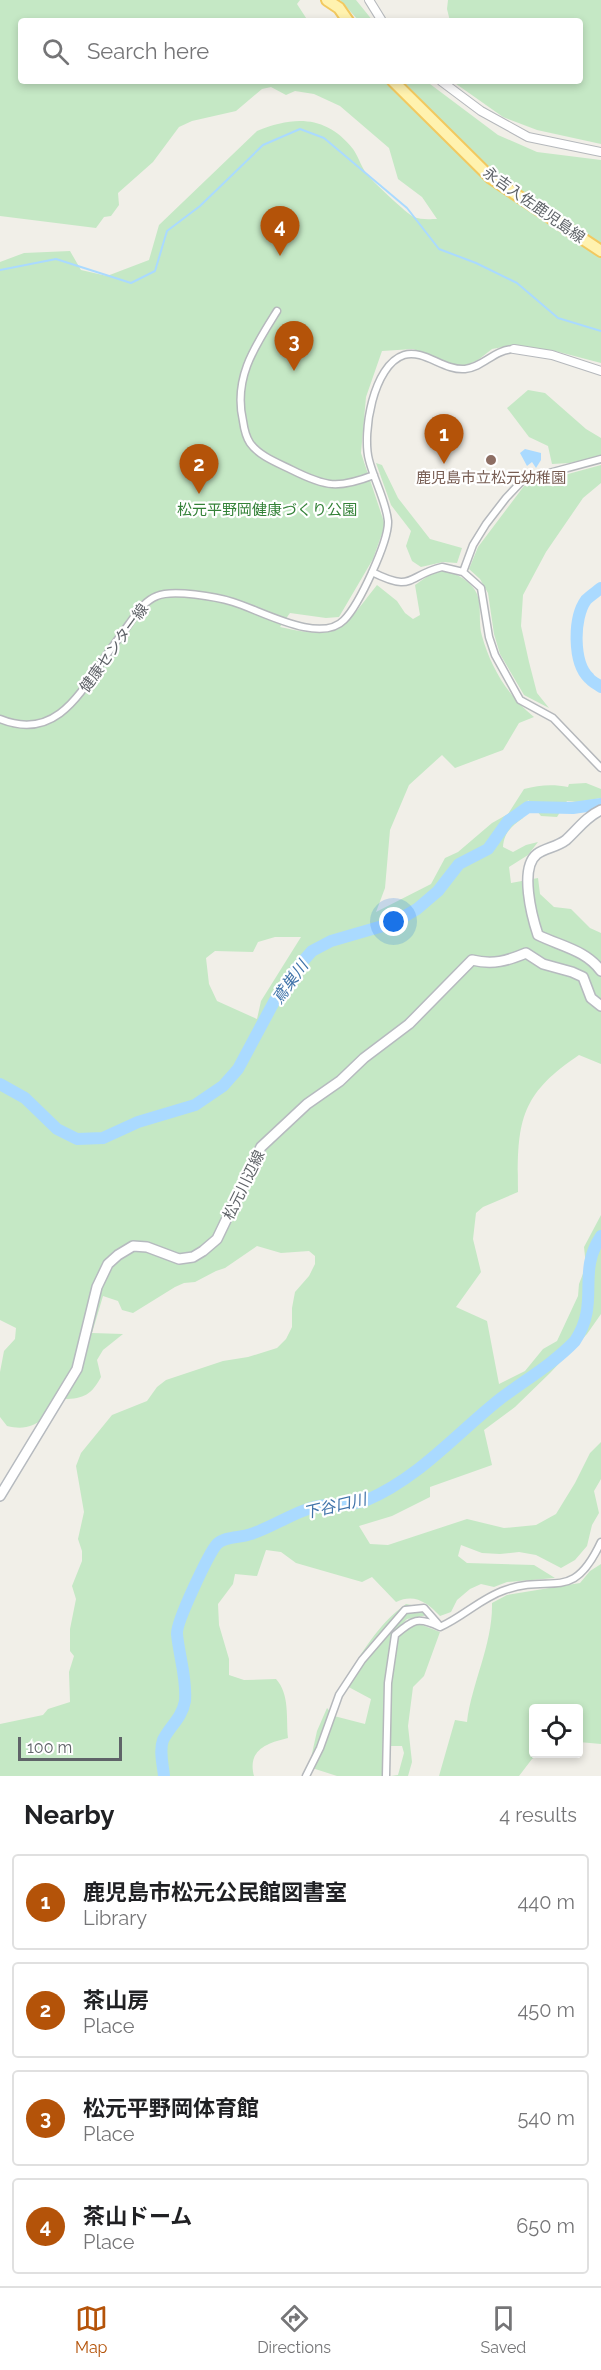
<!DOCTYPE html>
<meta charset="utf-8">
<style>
:root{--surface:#fff;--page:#f2f2f2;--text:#202124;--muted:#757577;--line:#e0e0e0;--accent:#b45309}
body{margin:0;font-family:Raleway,"Noto Sans JP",sans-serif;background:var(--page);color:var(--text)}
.controls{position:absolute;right:18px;bottom:18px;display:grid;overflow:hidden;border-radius:6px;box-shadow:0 3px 9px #0003}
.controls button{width:54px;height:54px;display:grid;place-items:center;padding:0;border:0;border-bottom:2px solid var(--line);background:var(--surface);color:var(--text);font:30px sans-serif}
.scale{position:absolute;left:18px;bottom:15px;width:104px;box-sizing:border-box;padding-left:6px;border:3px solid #5f6368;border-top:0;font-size:16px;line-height:21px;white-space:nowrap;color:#5f6368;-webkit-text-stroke:4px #fff;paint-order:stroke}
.you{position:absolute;left:394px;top:922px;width:21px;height:21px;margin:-15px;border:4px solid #fff;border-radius:50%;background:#1a73e8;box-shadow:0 0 0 9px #1a73e833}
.badge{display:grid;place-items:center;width:39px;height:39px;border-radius:50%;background:var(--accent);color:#fff;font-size:20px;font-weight:700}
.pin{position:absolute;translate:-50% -50px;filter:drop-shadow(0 2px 3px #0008)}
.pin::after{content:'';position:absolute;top:32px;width:21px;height:18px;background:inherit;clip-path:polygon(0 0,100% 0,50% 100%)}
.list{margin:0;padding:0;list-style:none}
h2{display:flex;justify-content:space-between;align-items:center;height:78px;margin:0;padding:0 24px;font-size:26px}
h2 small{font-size:20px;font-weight:400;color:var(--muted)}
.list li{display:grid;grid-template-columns:39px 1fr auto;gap:18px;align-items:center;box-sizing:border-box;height:96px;margin:0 12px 12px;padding:0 12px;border:2px solid var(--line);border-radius:6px}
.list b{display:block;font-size:22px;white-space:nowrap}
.list p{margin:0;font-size:20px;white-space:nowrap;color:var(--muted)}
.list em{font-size:20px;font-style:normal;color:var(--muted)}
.icon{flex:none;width:33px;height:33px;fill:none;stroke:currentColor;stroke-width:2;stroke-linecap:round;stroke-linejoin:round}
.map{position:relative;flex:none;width:601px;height:1776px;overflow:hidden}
.search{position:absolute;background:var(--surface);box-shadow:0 3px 9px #0003;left:18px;right:18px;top:18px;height:66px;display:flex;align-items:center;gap:15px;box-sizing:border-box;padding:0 21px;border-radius:6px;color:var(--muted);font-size:22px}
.sheet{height:510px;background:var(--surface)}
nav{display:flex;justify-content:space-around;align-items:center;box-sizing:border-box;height:84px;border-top:2px solid var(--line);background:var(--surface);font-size:16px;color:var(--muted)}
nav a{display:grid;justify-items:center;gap:3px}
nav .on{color:var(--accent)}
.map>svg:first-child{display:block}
.green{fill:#c5e8c5;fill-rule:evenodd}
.water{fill:#aadaff}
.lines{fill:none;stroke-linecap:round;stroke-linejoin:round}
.stream{stroke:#aadaff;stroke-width:2}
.river{stroke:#aadaff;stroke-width:12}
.minor-casing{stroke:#b5b8bc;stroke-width:9}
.tertiary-casing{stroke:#b5b8bc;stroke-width:10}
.secondary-casing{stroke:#b6babf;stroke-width:12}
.primary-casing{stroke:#f2c960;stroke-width:14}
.minor{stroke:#fff;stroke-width:6}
.tertiary{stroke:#fff;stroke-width:8}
.secondary{stroke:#fff;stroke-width:9}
.primary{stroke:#fff2af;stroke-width:10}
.education-dot{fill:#8d6e63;stroke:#fff;stroke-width:2}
.labels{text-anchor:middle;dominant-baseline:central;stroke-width:4.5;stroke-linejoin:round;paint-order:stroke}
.street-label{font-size:15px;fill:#5f6368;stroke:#fff}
.education-label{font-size:15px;fill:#785e54;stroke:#fff}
.park-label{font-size:15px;fill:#348238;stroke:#fff}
.water-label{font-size:16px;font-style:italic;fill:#4174aa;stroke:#fff}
</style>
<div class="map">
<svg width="601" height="1776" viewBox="0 0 601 1776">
<rect width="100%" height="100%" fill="#f1efe8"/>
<path class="green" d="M0 0H300L297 4 308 21H21V81H387L491 185 601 256V363L555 351 515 345 492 349 478 360 467 365 455 366 413 349 382 351 366 397 361 453 385 525 373 559 339 617 326 618 290 613 280 627C342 641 341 630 377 585L397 601 405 613 413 619 420 615 415 585C421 581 428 575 435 572 449 567 472 581 477 594 482 606 478 623 482 636 491 668 508 696 534 717L519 723 503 750 455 768 442 755 409 785 390 830 385 888 376 912 431 884 445 858 458 852 492 823 508 814 524 789C539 785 553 784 568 787L569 784 586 783 601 789V798L577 802 567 801 557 817 541 816 528 800 523 818C512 826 504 832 503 847L513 852 526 845 538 842 528 855 509 867 511 883 538 878 540 894 554 907 571 909 590 928 601 933V1064L579 1055C519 1095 517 1123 518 1192L483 1207 476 1213 473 1239 481 1272 456 1307 487 1321 499 1384 525 1371 543 1349 557 1341 578 1296 579 1284 586 1266 584 1247 601 1215V1314L587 1334 550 1373 515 1407 484 1430 492 1465 430 1487V1497L392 1516 359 1526 370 1544 388 1545 467 1519 504 1528 536 1525 556 1514 575 1483 590 1453 601 1442V1479L594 1491 599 1513 592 1525 587 1546 575 1560 561 1568 536 1555 519 1552 500 1554 482 1553 461 1545 458 1556 467 1563 534 1565 555 1578 507 1582 494 1587 481 1584 470 1589 457 1600 451 1612 440 1616C427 1602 414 1593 396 1602L372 1577 362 1582 296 1563 281 1552 266 1550 257 1576 235 1574 233 1584 218 1604 219 1625 229 1659V1675L244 1680 276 1679C290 1694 286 1719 288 1738 267 1743 247 1750 254 1776H0V1724L43 1715 48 1709 70 1702 69 1672 74 1656 70 1651V1629L76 1599 72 1586 82 1561V1551L78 1539 84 1512 76 1466 81 1453 112 1415 147 1401 157 1387 166 1380 223 1361 248 1357 277 1348 286 1339 292 1327V1308L295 1292 309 1276 315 1264V1256L309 1251 281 1253 257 1246 225 1268 216 1271 195 1282 184 1283 175 1287 133 1313 122 1310 118 1301 103 1296 92 1333 123 1334 103 1350 97 1360 101 1377C92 1394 84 1399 64 1399 45 1417 35 1433 7 1426L0 1417V1372L4 1351 15 1339 16 1328 0 1320V262L24 253 70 251 81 270 107 276 149 260 159 225 257 131C294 116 326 115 353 149 358 156 361 166 366 173 370 179 408 215 414 217 420 220 431 219 437 219L422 197 398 179 389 148 340 106 314 94 295 91 286 95 271 87 262 89 236 111 192 121 179 127 153 162 118 193 119 205 111 216 104 217 96 228 0 216ZM275 937H301L261 1001 257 1019 217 1001 209 984 206 958 215 951 253 952 258 942Z
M340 0H356L373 21H359Z
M448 0H601V144L537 130 503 117 452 81H580V21H450L447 9Z
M403 81H426L498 135 537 152 601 160V245L491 172Z
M528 390 545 393 586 429 601 438V456L570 463 552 464 548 446 529 437 507 408Z
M376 463 382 465 398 498 430 539 462 548 457 563 443 562 421 567 412 561 406 546 411 531 391 505Z
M601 465V483L583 498 546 552 523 595 521 626 529 662 537 693 549 708 524 695 500 654 494 634 488 593 480 579 469 569 478 547 524 486Z
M601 1564V1744L579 1742 578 1708H534V1754H541L532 1759 519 1776H439L455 1720 467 1722C472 1682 493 1644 492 1603L507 1595 580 1583 590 1571Z
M406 1604 417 1606 428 1615 407 1619 392 1635 385 1680 383 1776H337L309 1767 317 1731 327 1708 334 1716 365 1724 371 1699 343 1684C360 1655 378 1624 406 1604Z
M412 1625H422L440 1632 424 1676 413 1687 408 1726 412 1762 408 1776H391L398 1775 404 1753 402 1746H391V1692L395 1643 399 1635Z"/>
<path class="water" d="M525 449 541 453V460L536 468 532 462 527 466 520 453Z"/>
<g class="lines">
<path class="stream" d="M0 270 56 259 131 283 155 271 167 231 200 206 263 145 300 129 324 138 407 208 439 249 476 263 517 283 558 318 601 331"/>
<path class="river" d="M601 588C596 592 590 596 586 600 573 618 573 663 589 678 592 682 597 684 601 687
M0 1084 25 1098 57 1129 77 1139 103 1138 138 1122 195 1105 223 1086 238 1069 275 1000 296 969 312 951 331 941 393 923 417 909 438 891 459 864 488 849 508 821 528 807 573 808 601 804
M164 1776C163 1765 159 1751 163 1740 170 1726 182 1718 185 1701 187 1678 179 1656 177 1634 176 1622 209 1553 217 1544 225 1536 241 1538 251 1534 273 1527 292 1513 314 1507 331 1503 350 1507 367 1500 419 1478 457 1433 500 1399 525 1380 553 1364 575 1341 601 1301 576 1274 601 1236"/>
<defs>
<path id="minor" d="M277 311C255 346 233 378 243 421 244 428 246 437 250 443 259 456 278 463 292 470 326 487 338 489 374 475
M372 572C414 593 406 576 442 567L463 572 481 588 489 637 495 655 520 700 553 718 601 768
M463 572 473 545 486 524 506 498 523 480 601 459
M0 719C54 741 79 696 105 657 113 646 121 635 129 624 137 613 144 601 157 596 173 589 217 597 233 602 260 610 320 645 344 620 359 605 389 541 388 521 386 501 374 480 369 460 362 433 373 365 404 355 424 349 444 371 465 369 484 367 493 350 514 349
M306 1776 320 1748 339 1695 362 1660 405 1610 424 1608 438 1624
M386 1776 388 1683 395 1635C413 1620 417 1616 440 1627 463 1617 481 1598 505 1590 553 1573 572 1604 601 1542"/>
<path id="tertiary" d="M369 0 382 21
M441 81 481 111 528 137 601 152
M514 349 552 355 601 371"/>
<path id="secondary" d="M601 810C586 817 578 829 566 840 557 847 545 848 537 854 519 868 532 917 538 935 560 946 586 950 601 971
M0 1496 77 1369 97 1287 108 1264 118 1255 133 1246 147 1247 179 1259 193 1257 203 1251 217 1239 261 1147 307 1104 340 1081 364 1058 409 1024 472 960C493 965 507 961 526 953L543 964 572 972 583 977 591 998 601 1006"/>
<path id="primary" d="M327 0 339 8 348 21
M393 81 491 178 601 251"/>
</defs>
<use href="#minor" class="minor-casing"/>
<use href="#tertiary" class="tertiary-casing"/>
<use href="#secondary" class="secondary-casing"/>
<use href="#primary" class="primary-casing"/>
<use href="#minor" class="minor"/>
<use href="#tertiary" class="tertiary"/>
<use href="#secondary" class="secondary"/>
<use href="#primary" class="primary"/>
</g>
<circle class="education-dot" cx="491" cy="460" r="6"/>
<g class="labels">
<g class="street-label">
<text transform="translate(534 205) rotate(35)">永吉入佐鹿児島線</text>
<text transform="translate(114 648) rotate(-54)">健康センター線</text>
<text transform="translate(244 1185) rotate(-64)">松元川辺線</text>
</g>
<g class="education-label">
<text x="491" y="478">鹿児島市立松元幼稚園</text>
</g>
<g class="park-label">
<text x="267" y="510">松元平野岡健康づくり公園</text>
</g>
<g class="water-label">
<text transform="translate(290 982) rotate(-54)">鳶巣川</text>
<text transform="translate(335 1506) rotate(-13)">下谷口川</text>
</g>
</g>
</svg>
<div class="controls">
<button><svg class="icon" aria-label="locate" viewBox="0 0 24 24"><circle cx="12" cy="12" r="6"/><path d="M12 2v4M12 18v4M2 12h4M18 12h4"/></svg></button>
</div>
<div class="scale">100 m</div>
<div class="you"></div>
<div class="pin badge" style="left:444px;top:464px">1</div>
<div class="pin badge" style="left:199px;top:494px">2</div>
<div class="pin badge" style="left:294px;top:371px">3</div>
<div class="pin badge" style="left:280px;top:256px">4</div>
<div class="search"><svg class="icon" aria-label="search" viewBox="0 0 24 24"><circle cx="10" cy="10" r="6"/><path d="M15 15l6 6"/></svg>Search here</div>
</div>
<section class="sheet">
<h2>Nearby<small>4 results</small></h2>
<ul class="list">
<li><span class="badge">1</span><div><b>鹿児島市松元公民館図書室</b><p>Library</p></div><em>440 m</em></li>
<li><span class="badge">2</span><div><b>茶山房</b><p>Place</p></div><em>450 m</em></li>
<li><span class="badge">3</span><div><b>松元平野岡体育館</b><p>Place</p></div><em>540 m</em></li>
<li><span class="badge">4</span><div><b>茶山ドーム</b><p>Place</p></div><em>650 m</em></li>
</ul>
</section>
<nav>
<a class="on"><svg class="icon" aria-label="map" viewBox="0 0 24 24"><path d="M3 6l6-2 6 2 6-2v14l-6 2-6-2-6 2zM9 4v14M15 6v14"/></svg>Map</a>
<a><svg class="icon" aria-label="directions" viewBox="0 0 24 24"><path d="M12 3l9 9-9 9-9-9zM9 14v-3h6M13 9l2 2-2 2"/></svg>Directions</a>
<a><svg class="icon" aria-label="saved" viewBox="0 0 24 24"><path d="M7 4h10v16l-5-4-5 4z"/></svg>Saved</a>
</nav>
